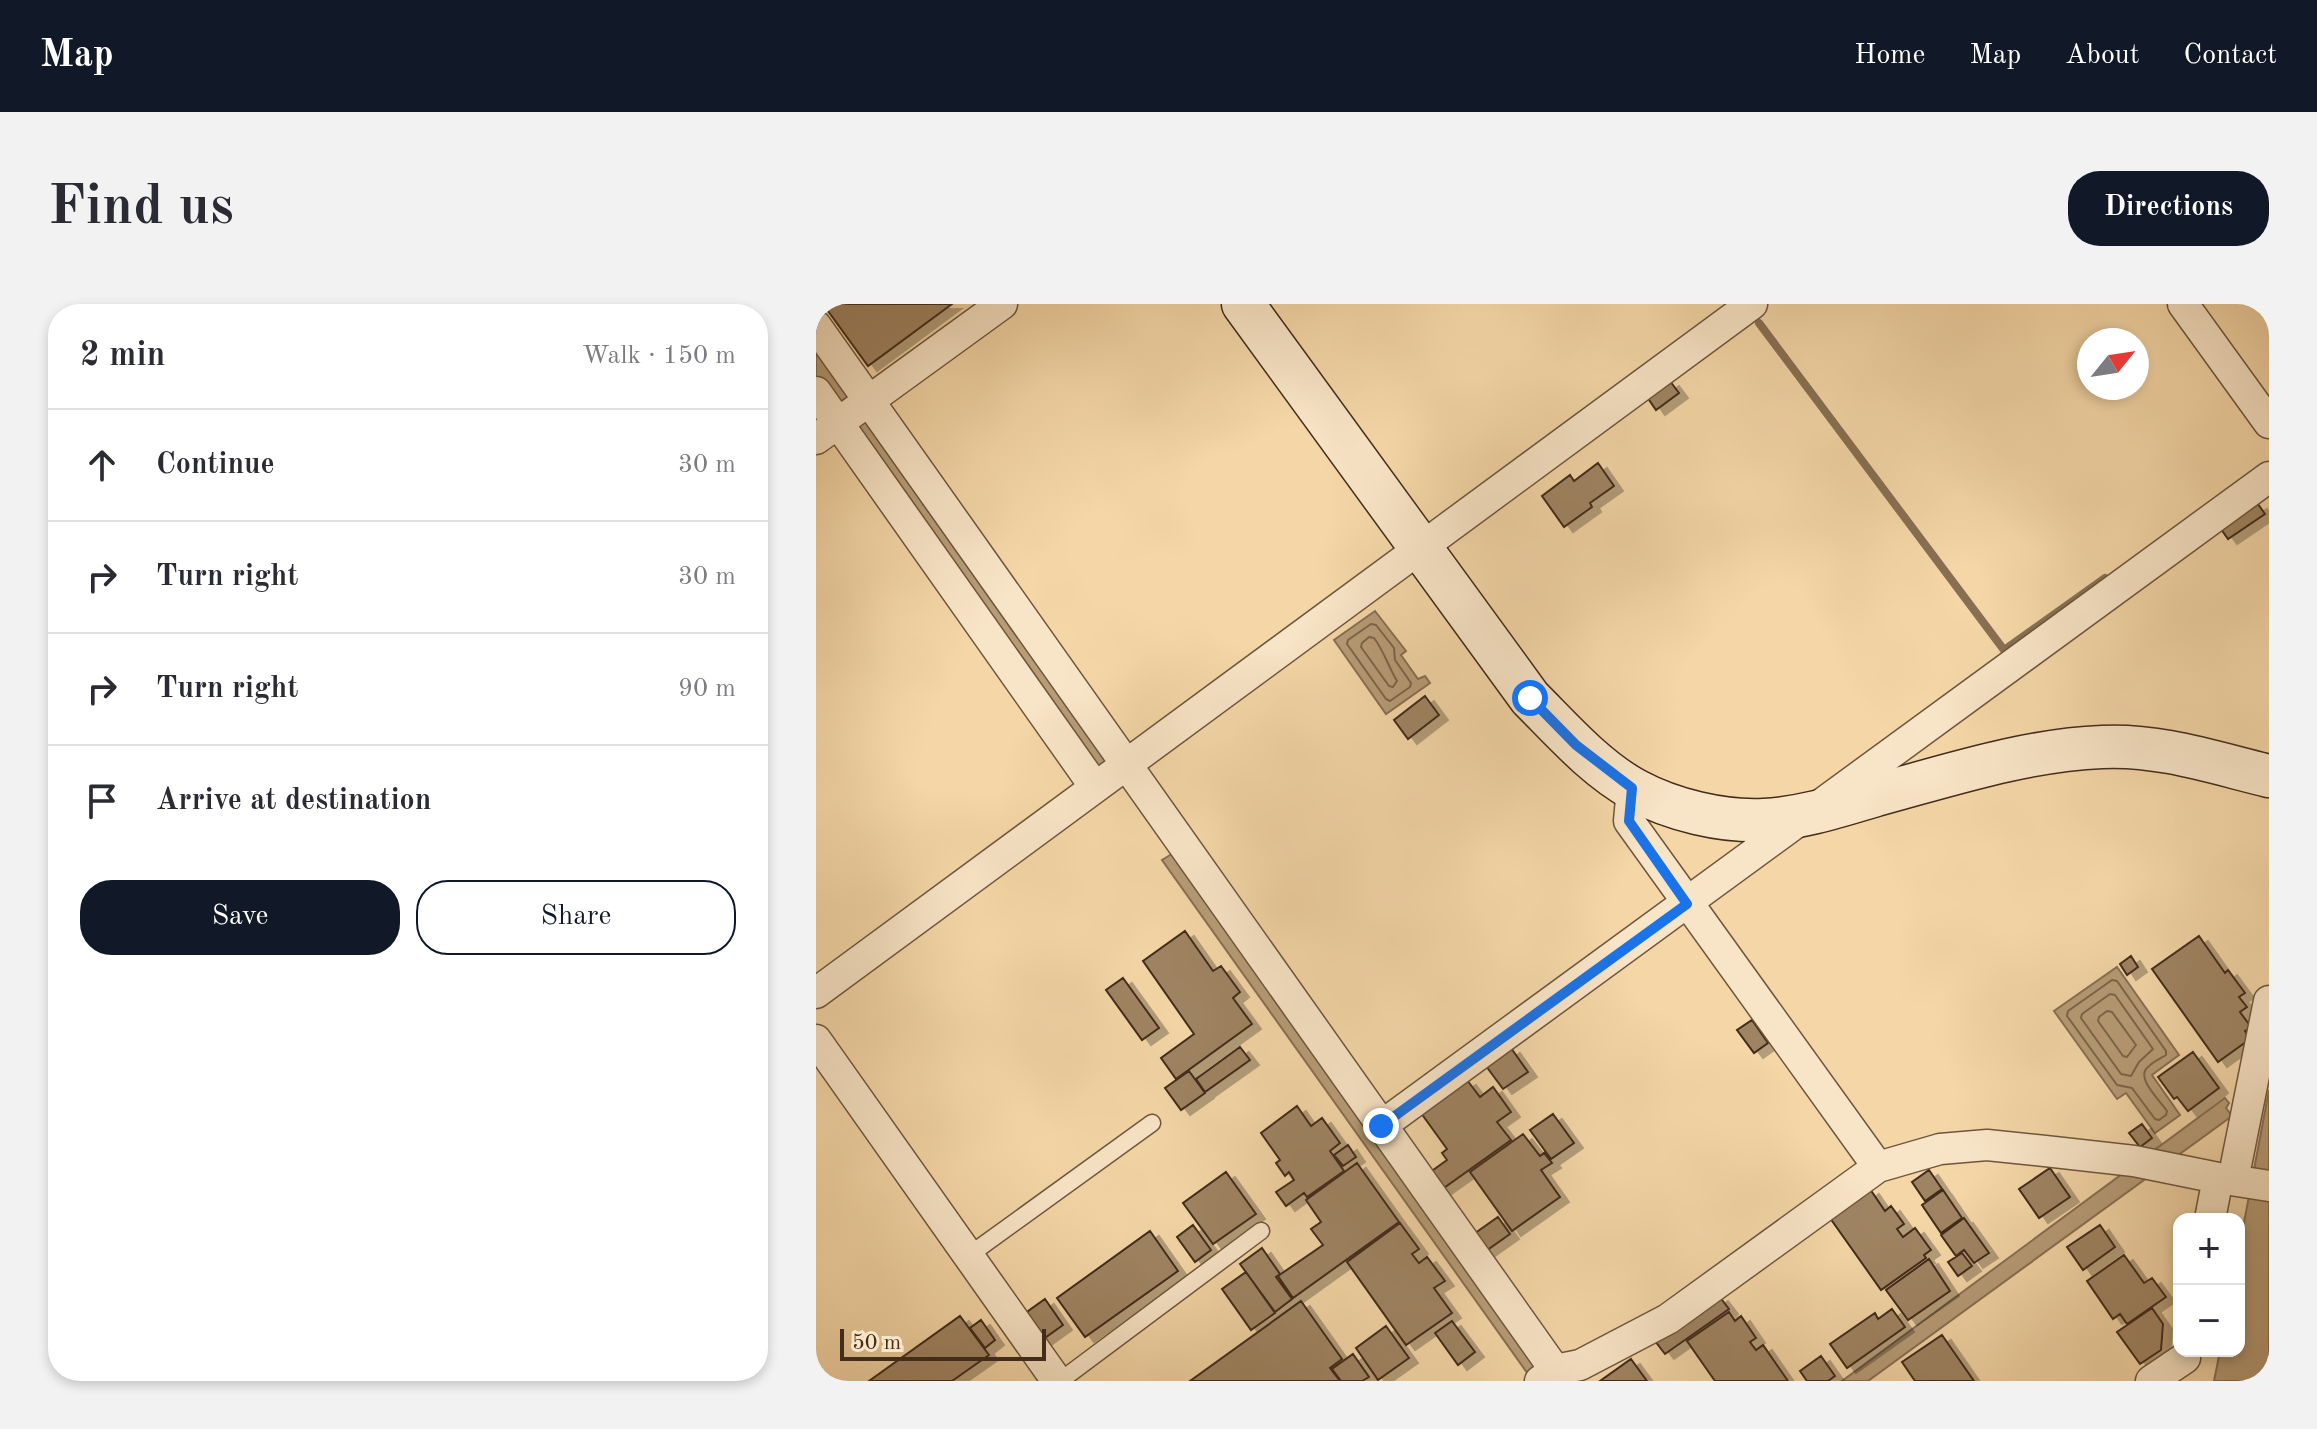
<!DOCTYPE html>
<meta charset="utf-8">
<style>
:root{--surface:#fff;--page:#f2f2f3;--text:#2b2b33;--muted:#7c7c81;--line:#e1e1e2;--accent:#111827}
body{margin:0;font-family:"Old Standard TT",serif;background:var(--page);color:var(--text)}
.controls{position:absolute;right:24px;bottom:24px;display:grid;overflow:hidden;border-radius:16px;box-shadow:0 4px 12px #0003}
.controls button{width:72px;height:72px;display:grid;place-items:center;padding:0;border:0;border-bottom:2px solid var(--line);background:var(--surface);color:var(--text);font:40px sans-serif}
.compass{position:absolute;left:1261px;top:24px;width:72px;height:72px;border-radius:50%;background:var(--surface);box-shadow:0 4px 12px #0003;rotate:60deg}
.scale{position:absolute;left:24px;bottom:20px;width:206px;box-sizing:border-box;padding-left:8px;border:4px solid #422c1a;border-top:0;font-size:22px;line-height:28px;white-space:nowrap;color:#422c1a;-webkit-text-stroke:6px #f8e4c6;paint-order:stroke}
.stop{position:absolute;width:24px;height:24px;margin:-18px;border:6px solid #1a73e8;border-radius:50%;background:#fff}
.stop.end{background:#1a73e8;border-color:#fff;box-shadow:0 2px 8px #0008}
.list{margin:0;padding:0;list-style:none}
h2{display:flex;justify-content:space-between;align-items:center;height:104px;margin:0;padding:0 32px;font-size:34px}
h2 small{font-size:26px;font-weight:400;color:var(--muted)}
.list li{display:grid;grid-template-columns:52px 1fr auto;gap:24px;align-items:center;box-sizing:border-box;height:112px;padding:0 32px;border-top:2px solid var(--line)}
.list b{display:block;font-size:30px;white-space:nowrap}
.list em{font-size:26px;font-style:normal;color:var(--muted)}
.actions{display:flex;gap:16px;padding:24px 32px}
.actions a{flex:1;padding:18px 0;border:2px solid var(--accent);border-radius:32px;text-align:center;font-size:28px;color:var(--accent)}
.actions .main{background:var(--accent);color:#fff}
.icon{flex:none;width:44px;height:44px;fill:none;stroke:currentColor;stroke-width:2;stroke-linecap:round;stroke-linejoin:round}
.map{position:relative;flex:none;width:1453px;height:1077px;overflow:hidden;border-radius:32px}
header{display:flex;align-items:center;gap:48px;box-sizing:border-box;height:112px;padding:0 40px;background:var(--accent);color:#fff}
header strong{font-size:38px}
nav{display:flex;gap:44px;margin-inline-start:auto;font-size:28px}
.intro{display:flex;align-items:center;justify-content:space-between;box-sizing:border-box;height:192px;padding:0 48px}
h1{margin:0;font-size:56px}
.button{padding:20px 36px;border-radius:32px;background:var(--accent);color:#fff;font-size:28px;font-weight:700}
main{display:flex;gap:48px;padding:0 48px}
aside{flex:1;background:var(--surface);border-radius:32px;box-shadow:0 4px 12px #0003}
.map>svg:first-child{display:block}
.water{fill:#b79c77;stroke:#886f52;stroke-width:2}
.lines{fill:none;stroke-linecap:round;stroke-linejoin:round}
.shore{stroke:#7c6448;stroke-width:2}
.stream{stroke:#886f52;stroke-width:8}
.building{fill:#9f8463;stroke:#422c1a;stroke-width:2;filter:url(#shadow)}
.lane-casing{stroke:#6e563d;stroke-width:19}
.street-casing{stroke:#6e563d;stroke-width:33}
.secondary-casing{stroke:#422c1a;stroke-width:45}
.lane{stroke:#f8e4c6;stroke-width:16}
.street{stroke:#f8e4c6;stroke-width:30}
.secondary{stroke:#f8e4c6;stroke-width:42}
.route{stroke:#1a73e8;stroke-width:10}
</style>
<header>
<strong>Map</strong>
<nav><a>Home</a><a>Map</a><a>About</a><a>Contact</a></nav>
</header>
<div class="intro"><h1>Find us</h1><a class="button">Directions</a></div>
<main>
<aside>
<h2>2 min<small>Walk · 150 m</small></h2>
<ul class="list">
<li><svg class="icon" aria-label="ahead" viewBox="0 0 24 24"><path d="M12 20V5M6 11l6-6 6 6"/></svg><div><b>Continue</b></div><em>30 m</em></li>
<li><svg class="icon" aria-label="right" viewBox="0 0 24 24"><path d="M7 20v-9h11M14 6l5 5-5 5"/></svg><div><b>Turn right</b></div><em>30 m</em></li>
<li><svg class="icon" aria-label="right" viewBox="0 0 24 24"><path d="M7 20v-9h11M14 6l5 5-5 5"/></svg><div><b>Turn right</b></div><em>90 m</em></li>
<li><svg class="icon" aria-label="arrive" viewBox="0 0 24 24"><path d="M6 21V4h12l-3 4 3 4H6"/></svg><div><b>Arrive at destination</b></div></li>
</ul>
<div class="actions"><a class="main">Save</a><a>Share</a></div>
</aside>
<div class="map">
<svg width="1453" height="1077" viewBox="0 0 1453 1077">
<defs>
<filter id="shadow"><feDropShadow dx="9" dy="5" stdDeviation="0" flood-color="#0004"/></filter>
</defs>
<rect width="100%" height="100%" fill="#f4d6a7"/>
<filter id="stains"><feTurbulence type="fractalNoise" baseFrequency=".0025" numOctaves="4"/><feColorMatrix values="0 0 0 0 .2 0 0 0 0 .09 0 0 0 0 .02 0 0 0 .5 -.17"/></filter>
<radialGradient id="worn" r=".72"><stop offset=".6" stop-color="#630" stop-opacity="0"/><stop offset="1" stop-color="#630" stop-opacity=".3"/></radialGradient>
<path class="water" d="M0 41 296 459 281 469 0 74Z
M559 307 590 347 585 351 602 375 609 372 614 379 570 410 518 336Z
M359 548 732 1077H717L346 556Z
M1301 663 1363 751 1336 771 1364 811 1339 829 1310 789 1301 795 1238 707Z
M1453 786V1077H1398L1404 1047H1423V945Z
M1409 794 1413 799 1410 804 1416 812 1052 1077H1026Z"/>
<g class="lines">
<path class="shore" d="M555 320 560 321 578 344 579 356 595 379 594 383 574 397 570 395 531 340 532 336Z
M553 333 558 334C568 347 572 362 581 377L577 383 573 382 545 343 546 339Z
M1296 676 1301 677 1350 747V751C1344 755 1332 760 1329 767 1324 778 1345 798 1351 807L1350 811 1343 816 1339 815 1316 784 1301 781 1251 712 1252 707Z
M1294 690 1299 691 1337 745 1323 758 1315 772 1305 770 1265 714 1266 710Z
M1291 707 1296 708 1320 741 1311 753 1307 752 1282 717 1283 713Z"/>
<path class="stream" d="M943 19 1188 346 1289 274"/>
</g>
<path class="building" d="M7 0H136L52 62Z
M854 77 863 89 840 106 831 93Z
M782 159 798 182 774 199 776 203 748 223 726 192 754 171 758 177Z
M1442 200 1449 210 1412 235 1405 225Z
M609 392 623 411 592 435 578 416Z
M369 627 397 667 405 662 424 688 417 694 436 720 360 775 345 754 378 730 327 657Z
M1383 632 1409 669 1412 666 1429 689 1423 693 1431 703 1424 708 1435 723 1429 727 1434 735 1402 758 1336 665Z
M1315 652 1322 663 1311 671 1304 660Z
M307 674 343 724 326 736 290 686Z
M936 716 952 739 938 749 921 726Z
M424 743 434 756 389 788 380 775Z
M695 744 712 768 687 785 670 762Z
M1377 748 1403 784 1372 807 1361 793 1358 795 1342 773Z
M373 767 389 789 365 806 349 784Z
M651 776 664 793 677 783 695 808 681 818 695 836 625 886 613 869 631 856 626 849 631 845 605 809Z
M481 802 495 822 506 814 524 839 514 847 528 867 491 893 488 889 470 902 460 888 478 876 473 868 469 872 460 859 464 856 445 829Z
M737 810 758 839 735 855 714 826Z
M1326 820 1336 834 1324 843 1313 829Z
M707 830 724 852 728 849 736 859 725 866 744 893 696 927 654 868Z
M532 841 540 853 527 862 518 851Z
M541 859 583 918 477 994 462 972 507 941 495 925 505 918 490 896Z
M1234 864 1254 893 1223 914 1203 885Z
M1113 866 1126 885 1109 897 1096 878Z
M410 868 440 910 397 940 367 899Z
M1054 885 1069 907 1075 902 1088 920 1081 925 1087 933 1099 924 1115 946 1108 951 1110 954 1065 986 1014 914Z
M1127 886 1146 914 1125 929 1106 901Z
M682 913 694 930 667 949 655 932Z
M1148 914 1173 949 1158 959 1148 946 1140 952 1125 931Z
M584 919 603 945 596 950 603 959 611 953 629 977 618 984 636 1009 590 1041 531 958Z
M377 921 395 946 379 958 361 933Z
M1284 921 1299 943 1267 966 1251 943Z
M334 927 362 967 269 1033 241 994Z
M446 944 464 970 460 973 476 995 459 1008 424 960Z
M1146 949 1156 962 1142 972 1132 958Z
M1308 951 1328 979 1336 974 1350 993 1311 1020 1304 1010 1297 1015 1271 977Z
M1113 955 1134 987 1092 1016 1070 986Z
M430 968 459 1009 435 1026 406 985Z
M903 992 913 1005 849 1050 839 1037Z
M229 995 247 1021 226 1036 208 1010Z
M485 997 526 1055 514 1064 524 1077H374Z
M1336 1004 1347 1020 1345 1046 1324 1060 1301 1028Z
M1076 1005 1089 1023 1031 1064 1014 1040 1059 1009 1062 1015Z
M913 1008 919 1017 925 1012 940 1034 934 1038 940 1046 947 1041 972 1077H899L871 1037Z
M144 1012 173 1051 136 1077H53Z
M165 1016 179 1036 169 1044 154 1024Z
M636 1017 659 1048 642 1061 619 1029Z
M570 1022 593 1054 562 1076 540 1044Z
M1126 1031 1158 1077H1099L1086 1058Z
M537 1050 553 1073 546 1077H525L516 1065Z
M1005 1052 1019 1072 1012 1077H991L984 1067Z
M815 1055 831 1077H784Z"/>
<g class="lines">
<defs>
<path id="lane" d="M152 952 336 819
M244 1077 445 927"/>
<path id="street" d="M1367 0 1453 119
M0 22 739 1066
M0 88 279 483
M0 135 186 0
M816 484 813 517 1062 863
M0 689 936 0
M0 736 241 1077
M565 822 1453 173
M1417 876 1453 697
M1394 915 1402 874
M724 1077 739 1066 764 1061 852 1015 1062 863 1124 845 1171 841 1229 847 1318 857 1402 874 1453 882
M1335 1077 1369 1054"/>
<path id="secondary" d="M427 0 714 394C746 426 779 464 819 486 856 506 906 518 948 516 987 514 1023 502 1060 491 1134 471 1210 446 1286 443 1343 440 1399 459 1453 472"/>
</defs>
<use href="#lane" class="lane-casing"/>
<use href="#street" class="street-casing"/>
<use href="#secondary" class="secondary-casing"/>
<use href="#lane" class="lane"/>
<use href="#street" class="street"/>
<use href="#secondary" class="secondary"/>
</g>
<g class="lines">
<path class="route" d="M565 822 871 600 813 517 816 484 760 441 714 394"/>
</g>
<rect width="100%" height="100%" filter="url(#stains)"/>
<rect width="100%" height="100%" fill="url(#worn)"/>
</svg>
<div class="controls">
<button>+</button>
<button>−</button>
</div>
<svg class="compass" viewBox="-18 -18 36 36"><path d="M0-13l5 13h-10z" fill="#e53935"/><path d="M0 13l5-13h-10z" fill="#7c7c81"/></svg>
<div class="scale">50 m</div>
<div class="stop" style="left:714px;top:394px"></div>
<div class="stop end" style="left:565px;top:822px"></div>
</div>
</main>
